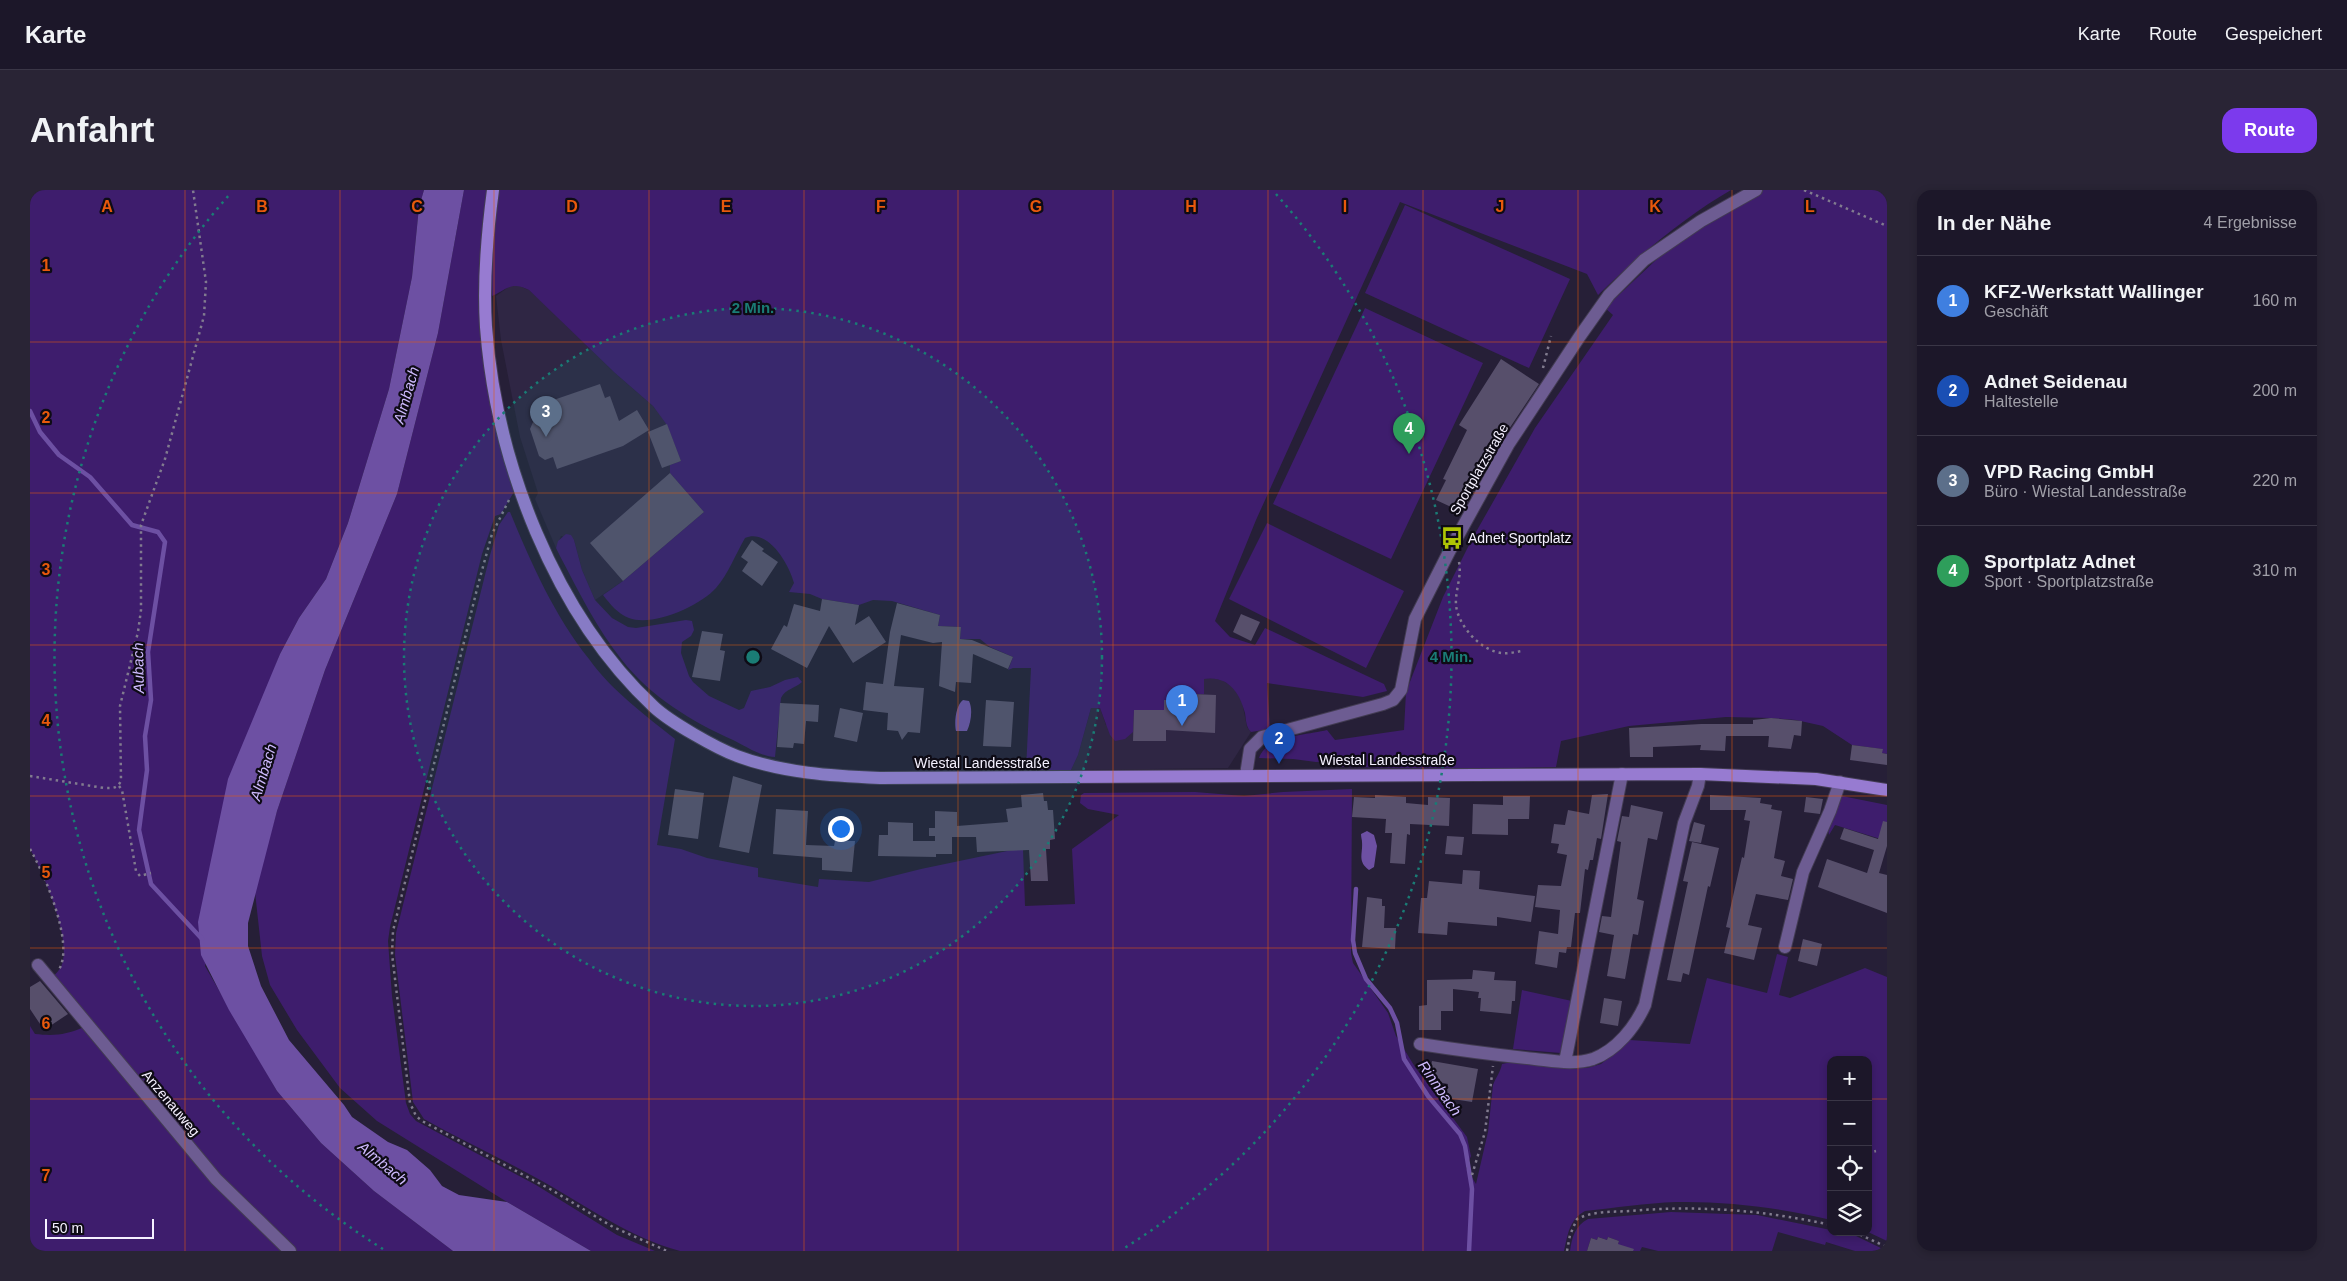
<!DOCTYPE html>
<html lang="de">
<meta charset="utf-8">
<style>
:root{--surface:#1c1729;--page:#292435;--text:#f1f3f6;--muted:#a09fa8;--line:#3a3646;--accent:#7c3aed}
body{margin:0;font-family:Arial,sans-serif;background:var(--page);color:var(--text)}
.controls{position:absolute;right:15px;bottom:15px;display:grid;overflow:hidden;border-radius:10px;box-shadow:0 2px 8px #0003}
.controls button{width:45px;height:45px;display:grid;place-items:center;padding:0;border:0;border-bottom:1px solid var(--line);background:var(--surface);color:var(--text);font:25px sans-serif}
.scale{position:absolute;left:15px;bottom:12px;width:109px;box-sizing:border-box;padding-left:5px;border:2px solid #f5f1ff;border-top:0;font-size:14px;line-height:18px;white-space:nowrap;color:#f5f1ff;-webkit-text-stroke:4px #0e0b15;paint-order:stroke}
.you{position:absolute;left:810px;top:638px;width:18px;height:18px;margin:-12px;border:4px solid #fff;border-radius:50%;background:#1a73e8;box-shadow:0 0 0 8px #1a73e833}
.badge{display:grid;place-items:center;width:32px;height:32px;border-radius:50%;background:var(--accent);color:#fff;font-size:16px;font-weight:700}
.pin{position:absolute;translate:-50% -41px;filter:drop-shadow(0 1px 2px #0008)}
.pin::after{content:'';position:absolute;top:26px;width:18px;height:15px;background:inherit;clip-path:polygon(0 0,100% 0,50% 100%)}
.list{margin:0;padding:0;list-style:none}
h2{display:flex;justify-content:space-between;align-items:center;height:65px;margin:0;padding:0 20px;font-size:21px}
h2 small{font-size:16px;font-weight:400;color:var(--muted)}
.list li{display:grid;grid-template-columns:32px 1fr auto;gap:15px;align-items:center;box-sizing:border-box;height:90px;padding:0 20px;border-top:1px solid var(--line)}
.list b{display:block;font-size:19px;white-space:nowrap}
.list p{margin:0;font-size:16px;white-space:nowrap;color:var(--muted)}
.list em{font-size:16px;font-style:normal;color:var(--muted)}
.icon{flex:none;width:28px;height:28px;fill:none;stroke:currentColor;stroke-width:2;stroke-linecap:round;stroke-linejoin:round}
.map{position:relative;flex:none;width:1857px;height:1061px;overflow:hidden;border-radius:15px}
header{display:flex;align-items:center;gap:30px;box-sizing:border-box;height:70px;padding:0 25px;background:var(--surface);border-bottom:1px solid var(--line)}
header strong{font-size:24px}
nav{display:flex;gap:28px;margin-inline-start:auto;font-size:18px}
.intro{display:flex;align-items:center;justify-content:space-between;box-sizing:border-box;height:120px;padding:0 30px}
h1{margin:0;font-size:35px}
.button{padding:12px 22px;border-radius:15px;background:var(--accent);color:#fff;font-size:18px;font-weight:700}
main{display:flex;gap:30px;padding:0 30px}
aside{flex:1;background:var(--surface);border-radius:15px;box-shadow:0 2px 8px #0003}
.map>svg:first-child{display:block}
.built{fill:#2f2644}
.green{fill:#3e1d6d}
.water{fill:#6d50a3}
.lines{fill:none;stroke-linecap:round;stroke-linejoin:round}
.stream{stroke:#6d50a3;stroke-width:4.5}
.building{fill:#574f6b}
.street-casing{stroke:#433c53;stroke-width:14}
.secondary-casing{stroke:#433c53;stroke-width:14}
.path{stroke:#817b8f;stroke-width:2.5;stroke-dasharray:2.5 4;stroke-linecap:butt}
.street{stroke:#6d5c92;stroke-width:12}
.secondary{stroke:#977bd1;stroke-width:12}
.grid{fill:none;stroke:#e8590c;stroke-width:1;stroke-opacity:0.55}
.ring{fill:none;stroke:#1a7c75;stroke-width:2.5;stroke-dasharray:2.5 5}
.labels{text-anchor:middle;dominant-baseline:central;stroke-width:4.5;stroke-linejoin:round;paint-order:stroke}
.street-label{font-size:14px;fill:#f5f1ff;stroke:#0e0b15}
.poi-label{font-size:14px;fill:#f5f1ff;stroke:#0e0b15;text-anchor:start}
.water-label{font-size:15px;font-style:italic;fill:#cebafe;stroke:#0e0b15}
.grid-label{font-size:16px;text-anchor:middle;font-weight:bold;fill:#e8590c;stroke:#0e0b15;stroke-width:4.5;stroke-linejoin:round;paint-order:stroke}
.centre{fill:#1a7c75;stroke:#0e0b15;stroke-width:2.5}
.ring-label{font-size:15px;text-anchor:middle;font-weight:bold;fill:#1a7c75;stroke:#0e0b15;stroke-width:4.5;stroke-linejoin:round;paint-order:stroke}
</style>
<header>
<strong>Karte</strong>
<nav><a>Karte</a><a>Route</a><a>Gespeichert</a></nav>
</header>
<div class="intro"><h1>Anfahrt</h1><a class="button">Route</a></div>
<main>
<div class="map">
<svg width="1857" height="1061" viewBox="0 0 1857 1061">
<rect width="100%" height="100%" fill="#261f37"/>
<path class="built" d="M487 95 499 100 508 108 585 183 623 216 637 234 674 322 593 391 565 410 552 380 544 350 531 346 526 358 505 309 508 303 490 247 471 150 466 106 480 96Z
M1182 488 1192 490 1204 498 1212 512 1217 537 1221 542 1198 578 1041 580 1048 565 1061 518H1070L1076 535 1104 520H1133L1134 510 1162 511V504H1174V489Z"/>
<path class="green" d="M0 0H394L389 17 382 87 359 199 318 333 296 389 269 428 250 464 228 522 175 776 247 901 291 953 344 1001 423 1061H260L256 1056 250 1061H0V836L5 844C24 846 36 845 54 837L20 789C26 784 32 778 33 770 39 744 13 682 0 659Z
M434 0H1701C1654 27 1607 67 1568 105L1557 84 1370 12 1226 330 1185 431 1200 447 1225 455 1235 438 1354 494 1357 501 1333 507 1237 493 1240 539 1221 542C1216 537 1216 530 1215 523 1210 503 1198 485 1174 489V504H1163L1162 511 1134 510V520H1104L1103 542 1095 549 1085 551 1080 545 1070 518H1061L1048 565 1041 580H996L1001 478H983L978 480 983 467 960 457 950 449H930L931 437 908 436 910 425 862 411 843 410 829 415 792 409 780 404 759 402 764 393C759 374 738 338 715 348 705 365 699 383 686 398 670 416 623 437 599 428 588 424 580 414 573 405L593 391 674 322 640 283V275L651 271 637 235 623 216 585 183 499 100C478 89 474 104 455 108L457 139 488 295 471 324 465 326 452 364 360 737 358 751 362 806 376 913 380 924 386 931 506 995 587 1045 625 1061H561L477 1012 347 931 310 898 267 840 240 795 232 766 225 702 233 670 247 621 295 480 367 304 408 143Z
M1733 0H1857V564L1852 563V559L1822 555 1793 536 1766 530 1741 528 1696 527 1599 536 1531 551 1526 577 1444 579 1312 577 1307 571 1286 572 1263 569 1229 568C1236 546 1277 545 1297 540L1305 550 1374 540 1376 502 1413 407 1442 349 1505 238 1583 125 1575 118 1644 53Z
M1375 15 1540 89 1499 178 1335 103Z
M1335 118 1453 173 1361 369 1243 314Z
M478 322H480C501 373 524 425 559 469 582 501 615 525 645 549L627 655 651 659 677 668 728 678V687L788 697 789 689 839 692 891 679 982 660 993 659 995 716 1045 714 1042 659 1089 625 1058 619 1050 613 1051 605 1054 603 1165 602 1214 606 1253 602 1322 599 1321 763 1323 773 1358 823 1366 846 1385 877 1437 947 1441 966 1436 978 1446 994 1458 942 1463 895C1466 887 1470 883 1472 874L1482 872 1557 878 1571 874 1600 850 1660 854 1677 788 1737 803 1747 764 1758 767 1749 805 1760 808 1835 778 1857 787V1051L1838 1042V870H1801V1030C1751 1018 1698 1011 1646 1012 1616 1013 1585 1018 1555 1021 1539 1030 1538 1044 1534 1061H650C600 1048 557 1016 512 991 473 969 433 951 394 929L383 912 365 765 366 743 460 365 469 335Z
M1237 333 1374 401 1336 478 1199 409Z
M536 344 541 345 544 350 552 380 565 410 582 428 598 437 606 438 656 430 662 431 664 440 661 446 652 452 651 463 659 486 663 492 679 506 709 520 714 518 721 501 740 497 755 490 768 487 772 492C766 498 755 499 751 508L745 567C732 567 715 556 703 550 662 532 620 506 592 470 567 439 549 402 531 368L526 358 528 351Z
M1812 606 1857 615V651L1805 635 1799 645 1798 640Z
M1492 800 1542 811 1531 863 1483 859Z
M1641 1022 1727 1025 1801 1040V1042L1826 1046 1857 1061H1825L1796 1052 1795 1055 1748 1042 1742 1061H1628L1612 1057 1610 1061H1585L1589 1051 1578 1047 1577 1050 1568 1047 1567 1050 1561 1048 1557 1061H1540C1542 1047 1545 1036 1558 1029Z"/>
<path class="water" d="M394 0H434L408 143 367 304 295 480 247 621 218 733V756L231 796 259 850 314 915 322 927 358 952 377 960 400 980 412 996 429 1005 477 1012 561 1061H423L344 1001 291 953 247 901 199 820 171 765 168 732 198 589 250 464 269 428 296 389 318 333 359 199 382 87 389 17Z
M933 510 939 511C943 519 941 533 937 541H926C924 532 926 515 933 510Z
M1337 641 1344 645 1347 656 1344 677 1339 680C1327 671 1333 664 1332 652 1332 650 1331 647 1331 644Z"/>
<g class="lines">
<path class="stream" d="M0 221 10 242 29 265 60 287 102 335 128 342 135 352 118 462 121 510 115 546 117 580 109 640 121 694 172 749
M1326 699 1323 750 1325 763 1336 789 1360 818 1367 833 1374 869 1398 906 1430 944 1435 956 1442 999 1439 1061"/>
</g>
<path class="building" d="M1471 169 1509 194 1471 251 1432 322 1406 310 1416 290 1413 289 1437 240 1429 235Z
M570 194 575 208 580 206 589 231 607 220 619 240 593 256 527 279 523 267 515 270 509 266 500 239 503 232 510 229 506 216Z
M637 234 651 271 632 278 618 242Z
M640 283 674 322 593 391 560 353Z
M722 350 734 359 732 361 748 372 732 396 712 381 718 372 711 367Z
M792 409 829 415 825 435 839 426 856 452 823 473 799 436 777 478 741 459 754 435 757 437 764 414 790 421Z
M867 413 910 425 908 436 931 437 930 449 942 450 983 467 978 479 943 464 941 493 926 492 925 502 909 496 912 452 903 453 871 445 864 496 894 498 890 543 878 542 872 550 868 541 857 540 858 523 833 520 836 492 853 494 860 442Z
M1211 424 1230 432 1221 451 1203 442Z
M672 441 693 444 690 460 695 461 690 491 662 487Z
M1162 504 1186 505 1185 543 1136 540V551H1103L1104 520H1134V510L1162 511Z
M956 510 984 512 981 557 953 556Z
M750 513 789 515 788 532 776 531 774 554 764 553 763 558 747 557Z
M810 518 833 523 827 552 804 547Z
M1741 528 1772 531 1771 546 1764 545 1761 559 1738 557 1739 546H1696L1695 561 1670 560 1671 555 1623 557V567H1600L1599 538 1671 534H1723V530Z
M1822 555 1853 559 1852 563 1857 564V575L1820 570Z
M703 586 732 595 719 663 689 657Z
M645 599 674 603 668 649 638 645Z
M1013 603 1014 611H1017L1018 620H1023L1025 649 1020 650V659H1016L1018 691H1001L999 660 947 662 946 647H922V664H906V667L848 666 849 645H858V632L883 633V651H905V646H899V638H905V621L927 622V636L978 632 976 619 992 617 991 605Z
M1578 604 1571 649 1567 648 1563 670H1560L1558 680 1555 679 1550 723H1545L1541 757H1537L1536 763 1529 762 1527 778 1505 774 1509 741 1528 744 1530 720 1505 717 1508 695 1531 696 1537 665 1527 663 1529 654 1521 653 1524 634 1535 635 1538 620 1559 624 1562 605Z
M1345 605 1376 607V613L1398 615V607L1420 608 1419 636 1380 634V645L1377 644 1375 674 1360 673 1362 643H1355L1356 629 1322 627 1324 607 1345 608Z
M1680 605 1731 608 1730 613 1742 615 1741 619 1752 621 1744 668 1755 671 1751 686 1763 689 1758 710 1726 704 1718 735 1732 738 1724 770 1694 763 1700 738 1696 737 1712 667 1714 668 1720 631 1714 630 1716 620H1680Z
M1473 606H1500L1499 629H1478V645L1442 644 1443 614 1473 615Z
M1776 607 1793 609 1790 624 1774 622Z
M1601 615 1633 622 1627 650 1618 648 1607 709 1614 711 1608 745 1603 744 1595 789 1577 786 1584 745 1569 742 1572 726 1581 727 1591 652 1587 651 1592 626 1599 627Z
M746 619 778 621 776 655 804 656 805 651H825L822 682 792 680V668L743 664Z
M1853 631 1857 632V656L1849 683 1857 685V723L1788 697 1797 669 1837 683 1844 660 1810 649 1814 638 1848 649Z
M1664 632 1675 635 1671 653 1659 651Z
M1417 646 1434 647 1432 665 1415 664Z
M1662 652 1689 658 1680 697 1678 696 1659 785 1653 783 1651 792 1637 790 1658 692 1653 691Z
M1433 680 1450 681 1449 699 1505 706 1501 732 1467 727V736L1418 732 1417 745 1388 743 1391 708H1397L1399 691 1432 694Z
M1337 707 1352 709V716H1355L1354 738H1366L1365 759 1332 757Z
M1773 749 1792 754 1787 776 1768 771Z
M1443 780 1465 782 1464 790 1486 791 1485 811H1482L1481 824 1450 821 1451 808H1448L1449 802 1423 799V821H1411V840H1389V816L1397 815V790L1442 789Z
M10 791 38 824 14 840 0 819V797Z
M1574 808 1592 811 1588 836 1570 833Z
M1402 871 1448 879 1442 912 1416 908 1418 894 1398 890Z
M1568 1047 1577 1050 1578 1047 1589 1051 1588 1054 1604 1059 1603 1061H1557L1561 1048 1567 1050Z"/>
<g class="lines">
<defs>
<path id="street" d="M1216 585 1220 559 1232 547 1353 514 1363 510 1371 500 1385 429 1420 360 1478 255 1550 146 1579 105 1614 70 1671 31 1726 0
M1755 757 1773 682 1800 621 1810 592
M8 775 186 989 260 1061
M1390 854C1428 860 1467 865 1505 869 1524 871 1544 875 1563 869 1587 860 1605 837 1615 815L1654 633 1668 596 1670 584
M1535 872 1592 584"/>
<path id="secondary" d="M463 0C457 45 453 91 456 137 466 271 524 424 624 517 640 532 686 558 707 566 753 583 802 586 850 588L1670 584 1786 589 1857 600"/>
</defs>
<use href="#street" class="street-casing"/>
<use href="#secondary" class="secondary-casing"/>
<path class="path" d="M1774 0 1857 36
M1513 178 1521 146
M479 310 462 344 448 395 363 741 362 764 380 913 386 926 392 931 520 999 583 1037 637 1061
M1429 372C1432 386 1425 401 1426 415 1428 436 1451 461 1472 463 1478 464 1485 462 1492 461
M0 586 74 598C82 598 87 599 91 591L90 516 108 442 111 420V335L135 269 174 126 176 92 163 0
M89 596 92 600 106 681 110 686 121 683
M0 659C14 683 46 756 28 781
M1838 963 1846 961
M1442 985 1455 942 1463 876
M1824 1042 1857 1057
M1537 1061 1540 1045 1547 1029C1563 1021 1582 1022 1600 1021 1668 1015 1733 1020 1801 1035"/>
<use href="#street" class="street"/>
<use href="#secondary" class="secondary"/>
</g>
<path class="grid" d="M155 0V1061M310 0V1061M464 0V1061M619 0V1061M774 0V1061M928 0V1061M1083 0V1061M1238 0V1061M1393 0V1061M1548 0V1061M1702 0V1061M0 152H1857M0 303H1857M0 455H1857M0 606H1857M0 758H1857M0 909H1801M1838 909H1857"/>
<circle cx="723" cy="467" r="349" fill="#1a7c75" fill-opacity=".12"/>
<g class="ring">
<circle cx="723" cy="467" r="349"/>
<path d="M353 1059A698 698 0 0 1 200 4M1246 4A698 698 0 0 1 1093 1059"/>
</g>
<defs>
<symbol id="bus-bare" viewBox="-9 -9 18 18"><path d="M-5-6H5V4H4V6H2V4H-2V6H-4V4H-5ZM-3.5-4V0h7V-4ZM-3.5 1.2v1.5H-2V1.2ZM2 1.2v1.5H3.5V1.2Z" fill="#afc505" stroke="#0e0b15" stroke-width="2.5" paint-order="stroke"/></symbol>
</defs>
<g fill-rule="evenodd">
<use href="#bus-bare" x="1406" y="332" width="32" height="32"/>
</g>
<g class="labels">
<g class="street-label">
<text transform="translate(1449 279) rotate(-60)">Sportplatzstraße</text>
<text x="1357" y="570">Wiestal Landesstraße</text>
<text x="952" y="573">Wiestal Landesstraße</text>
<text transform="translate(141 913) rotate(50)">Anzenauweg</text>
</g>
<g class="poi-label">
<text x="1438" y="348">Adnet Sportplatz</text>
</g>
<g class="water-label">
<text transform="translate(376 205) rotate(-74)">Almbach</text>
<text transform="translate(108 478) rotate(-91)">Aubach</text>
<text transform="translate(233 582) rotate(-73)">Almbach</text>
<text transform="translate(1410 898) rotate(55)">Rinnbach</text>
<text transform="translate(353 973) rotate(40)">Almbach</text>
</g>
</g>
<g class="grid-label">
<text x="77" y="22">A</text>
<text x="232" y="22">B</text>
<text x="387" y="22">C</text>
<text x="542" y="22">D</text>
<text x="696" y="22">E</text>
<text x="851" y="22">F</text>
<text x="1006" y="22">G</text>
<text x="1161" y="22">H</text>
<text x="1315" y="22">I</text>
<text x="1470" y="22">J</text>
<text x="1625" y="22">K</text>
<text x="1780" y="22">L</text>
<text x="16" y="81">1</text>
<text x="16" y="233">2</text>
<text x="16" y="385">3</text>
<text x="16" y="536">4</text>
<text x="16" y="688">5</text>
<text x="16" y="839">6</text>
<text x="16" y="991">7</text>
</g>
<circle cx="723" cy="467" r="8" class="centre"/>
<g class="ring-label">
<text x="723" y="123">2 Min.</text>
<text x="1421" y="472">4 Min.</text>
</g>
</svg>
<div class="controls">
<button>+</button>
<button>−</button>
<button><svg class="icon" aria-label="locate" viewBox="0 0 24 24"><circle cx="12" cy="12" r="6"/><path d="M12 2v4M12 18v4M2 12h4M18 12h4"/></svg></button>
<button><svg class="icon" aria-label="layers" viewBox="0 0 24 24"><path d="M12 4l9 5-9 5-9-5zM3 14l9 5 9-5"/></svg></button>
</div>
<div class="scale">50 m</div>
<div class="you"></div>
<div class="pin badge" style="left:1152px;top:536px;background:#3f7fe0">1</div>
<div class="pin badge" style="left:1249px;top:574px;background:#1a4fb4">2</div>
<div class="pin badge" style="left:516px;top:247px;background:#5c6f8a">3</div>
<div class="pin badge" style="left:1379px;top:264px;background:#2e9e5b">4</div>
</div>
<aside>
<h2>In der Nähe<small>4 Ergebnisse</small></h2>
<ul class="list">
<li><span class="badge" style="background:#3f7fe0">1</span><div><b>KFZ-Werkstatt Wallinger</b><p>Geschäft</p></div><em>160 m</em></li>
<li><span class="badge" style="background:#1a4fb4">2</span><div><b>Adnet Seidenau</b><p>Haltestelle</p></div><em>200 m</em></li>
<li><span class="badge" style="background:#5c6f8a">3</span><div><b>VPD Racing GmbH</b><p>Büro · Wiestal Landesstraße</p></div><em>220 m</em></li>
<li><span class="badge" style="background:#2e9e5b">4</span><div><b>Sportplatz Adnet</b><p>Sport · Sportplatzstraße</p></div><em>310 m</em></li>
</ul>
</aside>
</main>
